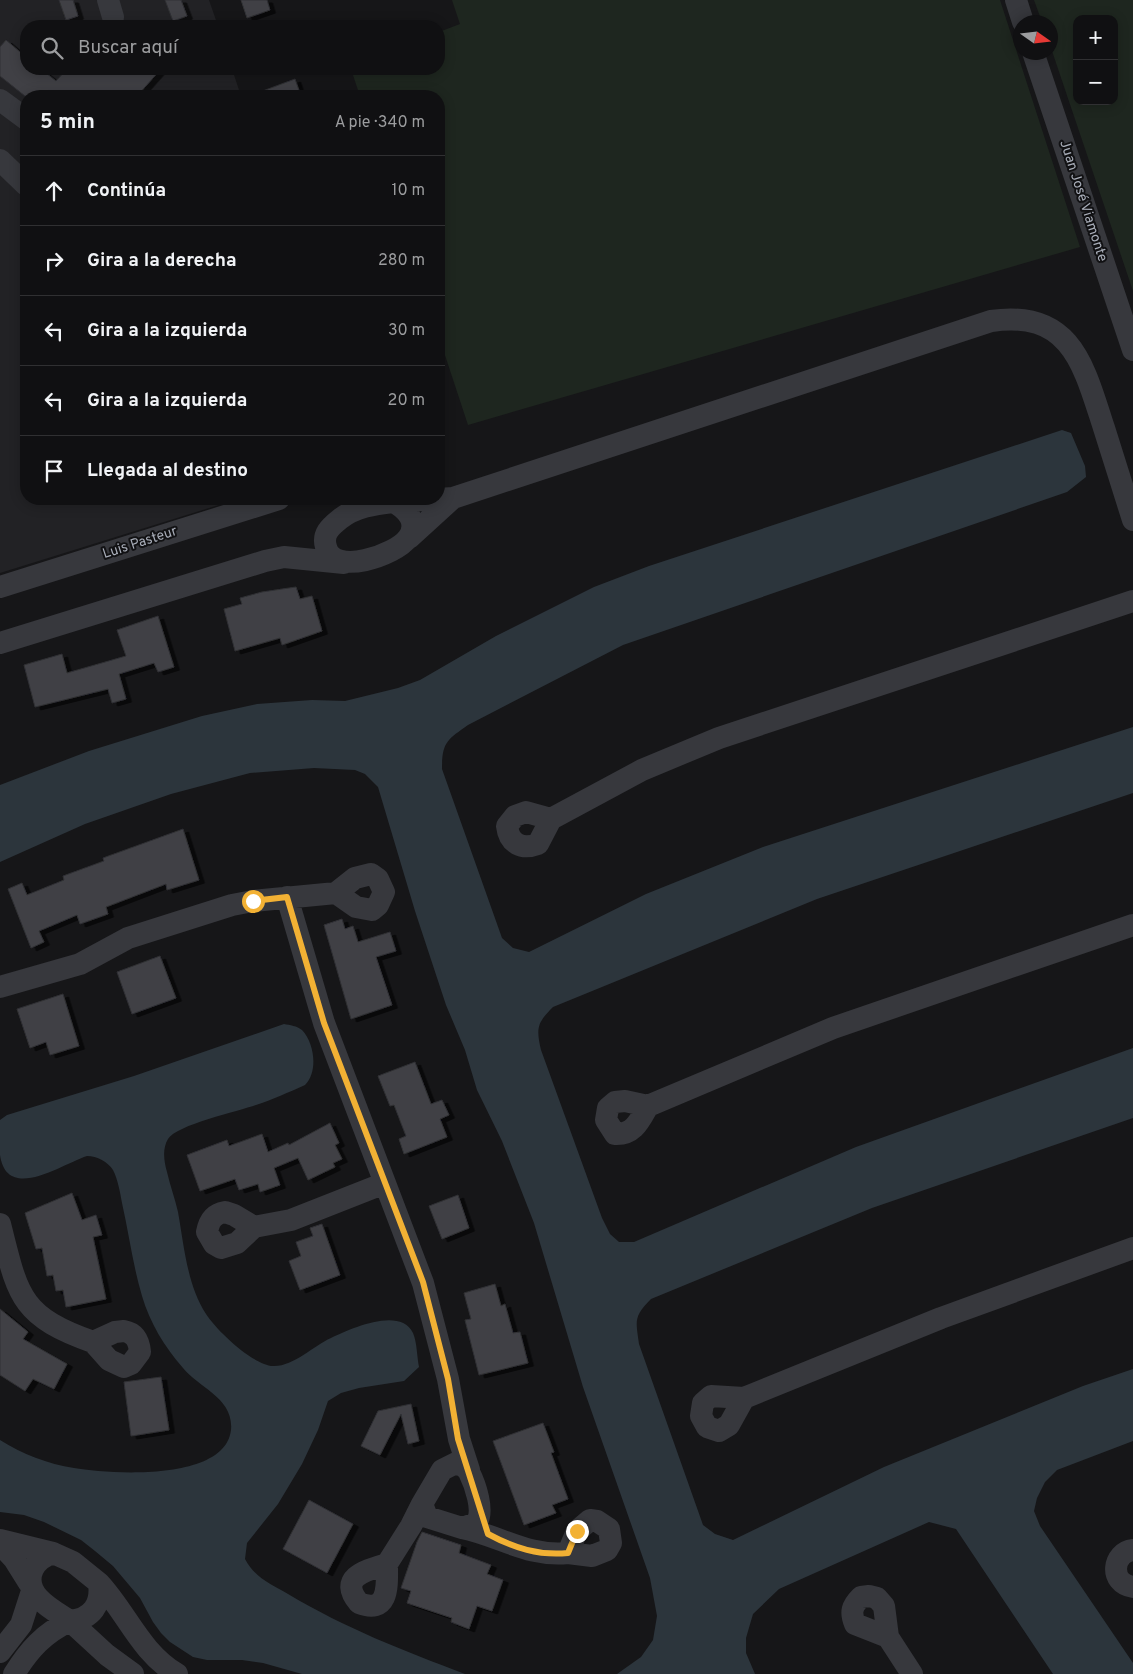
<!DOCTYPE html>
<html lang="es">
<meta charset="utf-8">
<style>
:root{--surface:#101012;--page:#19191b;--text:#f1f3f6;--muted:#9c9d9f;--line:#303032}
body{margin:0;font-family:Overpass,sans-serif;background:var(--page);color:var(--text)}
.controls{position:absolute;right:15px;top:15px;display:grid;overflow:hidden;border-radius:10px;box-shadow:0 2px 12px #0003}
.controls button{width:45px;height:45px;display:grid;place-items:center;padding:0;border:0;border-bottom:1px solid var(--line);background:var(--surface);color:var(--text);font:25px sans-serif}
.compass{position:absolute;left:1013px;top:15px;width:45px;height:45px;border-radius:50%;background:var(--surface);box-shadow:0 2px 12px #0003;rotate:104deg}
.stop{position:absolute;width:15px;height:15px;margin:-11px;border:4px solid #f2b134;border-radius:50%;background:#fff}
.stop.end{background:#f2b134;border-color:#fff;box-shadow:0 1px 5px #0008}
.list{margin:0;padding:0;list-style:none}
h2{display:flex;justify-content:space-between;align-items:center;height:65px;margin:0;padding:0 20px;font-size:21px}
h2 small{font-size:16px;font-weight:400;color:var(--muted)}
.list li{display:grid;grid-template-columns:32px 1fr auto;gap:15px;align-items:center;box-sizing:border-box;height:70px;padding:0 20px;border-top:1px solid var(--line)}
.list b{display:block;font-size:19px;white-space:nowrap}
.list em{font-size:16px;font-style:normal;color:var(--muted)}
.icon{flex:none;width:28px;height:28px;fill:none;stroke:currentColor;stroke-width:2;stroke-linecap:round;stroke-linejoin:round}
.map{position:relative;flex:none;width:1133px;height:1674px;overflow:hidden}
.search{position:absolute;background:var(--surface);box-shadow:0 2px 12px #0003;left:20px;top:20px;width:425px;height:55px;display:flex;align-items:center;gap:12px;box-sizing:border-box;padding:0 18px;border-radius:20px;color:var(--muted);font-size:19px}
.panel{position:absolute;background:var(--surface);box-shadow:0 2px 12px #0003;left:20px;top:90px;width:425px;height:415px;border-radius:20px}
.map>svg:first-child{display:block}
.built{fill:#222225}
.green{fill:#1e261f;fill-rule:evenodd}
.water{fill:#2c353c}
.building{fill:#404145;stroke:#303034;filter:url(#shadow)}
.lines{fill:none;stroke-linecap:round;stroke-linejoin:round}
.minor{stroke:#37383d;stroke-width:22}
.route{stroke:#f2b134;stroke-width:6}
.labels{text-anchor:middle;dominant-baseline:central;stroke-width:4;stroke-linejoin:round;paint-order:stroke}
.street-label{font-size:14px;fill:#a8adb8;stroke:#111113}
</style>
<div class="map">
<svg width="1133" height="1674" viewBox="0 0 1133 1674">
<defs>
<filter id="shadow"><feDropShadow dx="5.5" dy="3" stdDeviation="0" flood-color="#0009"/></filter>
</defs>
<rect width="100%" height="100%" fill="#161618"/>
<path class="built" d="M0 0H209L218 26H26V69H232L241 96H26V499H238L0 573Z"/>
<path class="green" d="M452 0H1000L1080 247 468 425 439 337V96H360L351 69H439V32L460 24Z
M1034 0H1133V291L1051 48 1050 22H1042ZM1077 19H1114V101H1077Z"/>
<path class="water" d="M1062 430 1071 433 1085 466 1086 477 1067 492 623 645 468 725C447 740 442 742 442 769L502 938 513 948 529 952 646 894 763 847 1133 727V793L817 899 553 1007C537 1023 536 1028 541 1050L602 1218 610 1234 619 1242H634L856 1147 1133 1048V1118L872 1208 651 1299C633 1317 636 1321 639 1344L703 1525 715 1534 733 1540 884 1467 1083 1386 1133 1369V1441L1057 1470 1045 1482 1037 1498 1034 1511 1040 1526 1133 1663V1674H1053L956 1529 929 1522 779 1589 753 1614 746 1638V1653L755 1674H617L641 1657 653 1640 657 1616 650 1578 583 1387 534 1223 502 1141 477 1090 465 1050 446 1005 415 911 378 787 365 774 355 770 314 768 250 773 171 794 85 824 0 862V785L89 751 202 716 257 704 312 700 345 701 398 688 420 680 496 636 594 587 649 566Z
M284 1024C290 1025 297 1026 302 1030 315 1044 318 1072 305 1085 289 1092 272 1100 256 1105 239 1111 176 1125 168 1139 162 1149 164 1161 167 1172 170 1185 175 1199 178 1212 184 1245 187 1285 206 1314 217 1331 253 1365 273 1366 293 1367 313 1346 331 1338 350 1329 400 1306 413 1333 417 1342 417 1357 419 1367L404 1381 359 1388 341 1393 328 1401 318 1430 302 1464 278 1504 247 1543 245 1559C255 1578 271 1584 288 1594 347 1629 402 1650 465 1674H302L263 1663 242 1660H207L193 1657 170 1642 161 1633 153 1622 140 1598 113 1566 95 1551 81 1540 44 1522 24 1515 0 1512V1440C22 1454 48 1464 74 1468 109 1474 225 1482 231 1430 234 1398 199 1388 183 1368 164 1346 150 1323 142 1296 133 1266 129 1234 122 1203 120 1192 118 1180 113 1170 108 1162 97 1156 87 1156 62 1164 7 1203 0 1155 0 1144 0 1131 0 1120L7 1115 134 1076Z"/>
<path class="building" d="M59 0H73L78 16 66 20Z
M165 0H181L187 16 173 21Z
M241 0H267L270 10 247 18Z
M6 40 26 57V69H41L56 81 67 69H161L137 96H25L0 76V47Z
M295 79 301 96H253L252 95Z
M296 587 300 599 312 596 322 631 282 645 280 638 235 651 224 609 242 604 240 598 262 592Z
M158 616 174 667 158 672 154 663 119 674 126 699 112 703 108 689 35 707 24 665 62 654 67 673 126 656 117 630Z
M183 829 199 880 167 890 166 884 106 907 108 914 80 924 77 915 39 931 44 942 31 948 8 889 22 883 27 895 64 880 63 876 104 861 103 858Z
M342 919 345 929 353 926 358 942 390 932 396 951 376 957 392 1005 351 1019 324 925Z
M160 956 176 998 132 1014 117 972Z
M63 994 79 1046 50 1055 46 1042 30 1048 17 1009Z
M415 1062 431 1104 442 1100 449 1115 440 1119 447 1137 404 1154 399 1139 406 1136 394 1105 390 1106 378 1076Z
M330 1123 339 1143 335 1145 342 1159 333 1163 335 1167 308 1180 298 1158 274 1168 280 1185 260 1192 258 1184 239 1190 235 1179 200 1191 187 1155 227 1140 229 1146 262 1134 268 1152 288 1143 289 1145Z
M72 1193 82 1220 96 1215 102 1235 93 1237 106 1299 66 1307 63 1290 56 1291 53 1275 47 1276 42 1248 36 1249 25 1213Z
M458 1195 469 1228 442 1239 429 1206Z
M322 1224 340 1275 300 1290 289 1261 301 1256 296 1242 313 1236 310 1228Z
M495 1284 501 1306 505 1304 513 1333 520 1332 528 1363 479 1375 465 1320 471 1319 464 1293Z
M0 1309 28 1332 23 1339 67 1364 54 1389 33 1379 25 1391 0 1375Z
M161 1377 169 1430 131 1436 124 1382Z
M411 1404 419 1441 408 1444 401 1414 380 1455 361 1446 378 1411Z
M543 1423 554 1452 551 1453 568 1499 552 1505 556 1513 524 1525 493 1441Z
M309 1500 353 1524 327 1573 283 1549Z
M422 1532 461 1545 459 1553 491 1565 487 1574 503 1580 492 1611 477 1606 469 1629 451 1622 452 1618 407 1603 411 1591 401 1588 417 1542Z"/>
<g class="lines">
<path class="minor" d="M108 0 113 17
M1016 0 1023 22
M1033 52 1133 350
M0 100 26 119
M0 160 26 185
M393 502 453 498 991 321C1072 309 1084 367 1104 428 1114 459 1123 489 1133 520
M393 502C406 508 420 523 408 538 396 555 333 577 326 547 322 534 330 527 340 519 355 507 375 504 393 502Z
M409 538 453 498
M0 587 279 499
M0 643 265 561 284 557 344 563
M526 812 551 819 538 844C522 850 509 844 507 826L515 816Z
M551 819 642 770 719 738 1133 601
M371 874 378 879 384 892 378 905 372 910 356 907 336 893 355 878Z
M287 897 324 1023 423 1283 448 1379 459 1439 469 1470
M0 987 80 964 128 938 232 905 253 901 336 893
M625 1101 648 1106C640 1120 634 1135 615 1134L606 1120 608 1108 615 1102Z
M648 1106 833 1028 1133 925
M225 1212 234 1215 254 1227 237 1243 221 1248 214 1244 207 1232C209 1221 213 1214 225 1212Z
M0 1224C18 1295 19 1316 93 1342
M254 1227 291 1220 385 1183
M124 1331C135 1333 139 1341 140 1352L131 1364 124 1367 109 1360 93 1342 115 1332Z
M711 1396 744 1398 729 1425 719 1431 707 1427 701 1416 703 1403Z
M744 1398 941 1318 1133 1248
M456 1463C461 1465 466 1466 469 1472 475 1484 485 1512 476 1523L462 1528 427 1517 422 1504 442 1470Z
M590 1520 597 1521 609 1529 611 1543 607 1550 592 1556 568 1553 577 1531Z
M462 1528C501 1536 527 1557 568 1553
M0 1540 53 1553
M0 1544 14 1559 29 1583
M1133 1550C1113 1552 1108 1583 1133 1587
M53 1553 73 1562 99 1583C102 1604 92 1619 70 1621 53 1610 21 1594 33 1569 37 1561 44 1556 53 1553Z
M387 1564C387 1584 390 1615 359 1603 337 1577 367 1570 387 1564Z
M387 1564 411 1526 422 1504
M99 1583C127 1613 140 1652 177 1674
M869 1596 877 1598 884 1606 888 1637 855 1624C850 1612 852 1606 861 1597Z
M888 1637 912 1674
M0 1652 21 1625 32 1591
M14 1674C29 1650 44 1633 70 1621L107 1655 133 1674"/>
</g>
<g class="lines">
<path class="route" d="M253 901 287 897 324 1023 423 1282 448 1379 458 1439 488 1534C514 1548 539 1556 568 1553L577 1531"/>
</g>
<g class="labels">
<g class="street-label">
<text transform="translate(1083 201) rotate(72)">Juan José Viamonte</text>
<text transform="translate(140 543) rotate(-18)">Luis Pasteur</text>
</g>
</g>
</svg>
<div class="controls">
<button>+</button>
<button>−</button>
</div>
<svg class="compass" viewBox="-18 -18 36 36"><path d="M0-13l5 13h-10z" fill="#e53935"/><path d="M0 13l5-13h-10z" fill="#9c9d9f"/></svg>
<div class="stop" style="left:253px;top:901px"></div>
<div class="stop end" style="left:577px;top:1531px"></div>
<div class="search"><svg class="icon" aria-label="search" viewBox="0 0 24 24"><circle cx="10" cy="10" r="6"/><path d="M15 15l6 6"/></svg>Buscar aquí</div>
<section class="panel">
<h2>5 min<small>A pie · 340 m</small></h2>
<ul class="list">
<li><svg class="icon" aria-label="ahead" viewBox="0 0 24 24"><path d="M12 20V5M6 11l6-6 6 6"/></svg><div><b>Continúa</b></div><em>10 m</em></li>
<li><svg class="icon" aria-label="right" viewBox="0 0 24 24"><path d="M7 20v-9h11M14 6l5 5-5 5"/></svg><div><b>Gira a la derecha</b></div><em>280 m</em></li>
<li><svg class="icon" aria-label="left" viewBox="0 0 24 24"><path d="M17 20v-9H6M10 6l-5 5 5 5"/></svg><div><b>Gira a la izquierda</b></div><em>30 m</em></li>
<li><svg class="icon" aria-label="left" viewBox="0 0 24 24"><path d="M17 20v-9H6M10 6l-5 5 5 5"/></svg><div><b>Gira a la izquierda</b></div><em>20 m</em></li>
<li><svg class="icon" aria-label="arrive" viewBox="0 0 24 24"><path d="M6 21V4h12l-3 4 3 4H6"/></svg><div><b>Llegada al destino</b></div></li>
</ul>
</section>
</div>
